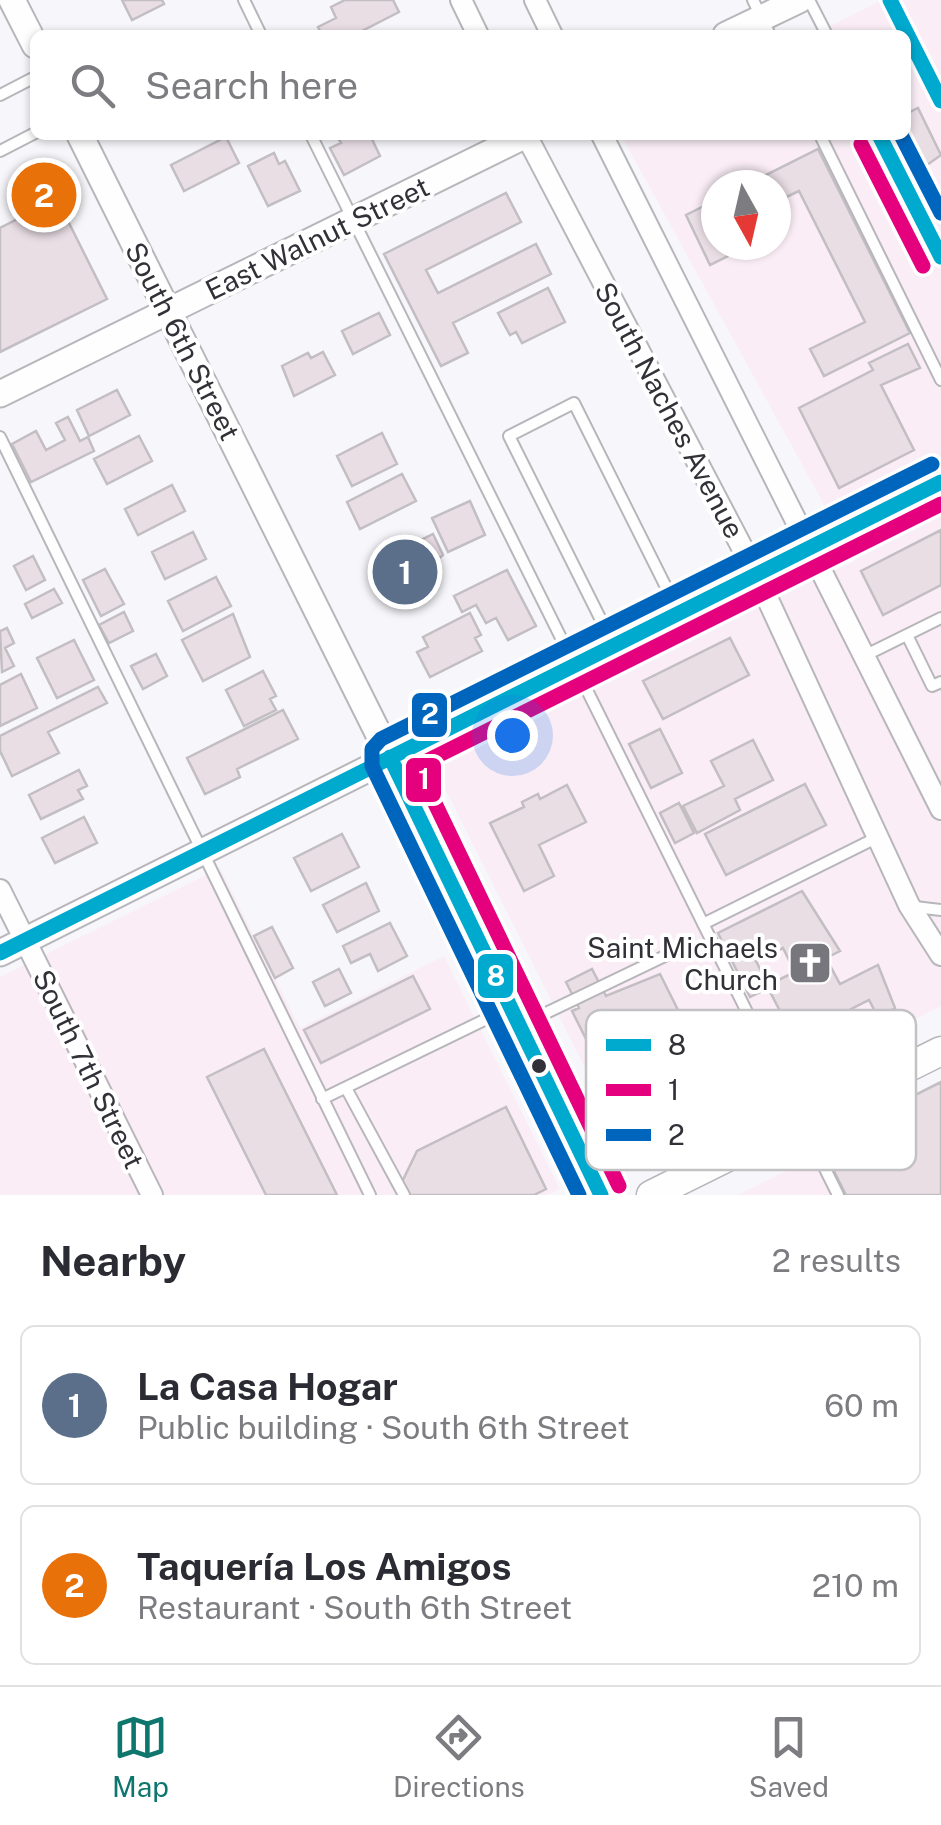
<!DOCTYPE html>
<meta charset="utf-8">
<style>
:root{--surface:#fff;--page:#f7f7f7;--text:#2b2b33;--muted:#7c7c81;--line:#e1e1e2;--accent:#0f766e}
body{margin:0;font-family:"Public Sans",sans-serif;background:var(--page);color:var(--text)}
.compass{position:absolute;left:701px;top:170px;width:90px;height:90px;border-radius:50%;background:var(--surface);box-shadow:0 2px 8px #0004;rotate:172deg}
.you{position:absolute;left:512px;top:735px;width:35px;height:35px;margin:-25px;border:8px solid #fff;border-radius:50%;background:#1a73e8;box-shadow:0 0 0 15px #1a73e833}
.badge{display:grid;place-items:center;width:65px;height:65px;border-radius:50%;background:var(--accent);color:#fff;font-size:32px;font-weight:700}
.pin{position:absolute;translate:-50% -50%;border:5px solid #fff;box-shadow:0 2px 10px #0006}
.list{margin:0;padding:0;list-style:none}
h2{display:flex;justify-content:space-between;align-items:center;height:130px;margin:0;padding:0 40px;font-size:42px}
h2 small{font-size:32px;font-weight:400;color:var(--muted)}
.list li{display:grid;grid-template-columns:65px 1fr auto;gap:30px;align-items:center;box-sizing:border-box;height:160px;margin:0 20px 20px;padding:0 20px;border:2px solid var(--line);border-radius:15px}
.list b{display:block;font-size:38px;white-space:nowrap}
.list p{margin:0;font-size:32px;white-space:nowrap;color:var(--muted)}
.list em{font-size:32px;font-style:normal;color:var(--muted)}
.icon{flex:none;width:55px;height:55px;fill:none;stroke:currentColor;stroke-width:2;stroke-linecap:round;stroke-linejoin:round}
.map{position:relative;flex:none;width:941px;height:1195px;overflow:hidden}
.search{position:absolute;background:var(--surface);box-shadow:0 2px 8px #0004;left:30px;right:30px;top:30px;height:110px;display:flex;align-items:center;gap:25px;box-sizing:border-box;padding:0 35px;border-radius:15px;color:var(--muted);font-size:38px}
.sheet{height:490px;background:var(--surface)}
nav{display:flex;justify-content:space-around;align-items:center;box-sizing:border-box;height:140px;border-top:2px solid var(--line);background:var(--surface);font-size:28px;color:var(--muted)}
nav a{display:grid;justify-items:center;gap:5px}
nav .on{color:var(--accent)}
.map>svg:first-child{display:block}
.commercial{fill:#faedf6;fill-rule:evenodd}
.building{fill:#eadee5;stroke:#c2bec2;stroke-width:2.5;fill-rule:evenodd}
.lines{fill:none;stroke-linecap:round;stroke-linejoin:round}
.service-casing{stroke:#b7b6bb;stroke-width:14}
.minor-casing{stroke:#b7b6bb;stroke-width:24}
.tertiary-casing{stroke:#b7b6bb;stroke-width:29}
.secondary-casing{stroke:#b7b6bb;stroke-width:31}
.service{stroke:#fefefe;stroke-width:10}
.minor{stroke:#fefefe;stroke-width:20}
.tertiary{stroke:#fefefe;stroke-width:25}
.secondary{stroke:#fefefe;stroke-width:28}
.bus-1-casing{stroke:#fff;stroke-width:22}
.bus-2-casing{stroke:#fff;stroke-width:22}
.bus-3-casing{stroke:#fff;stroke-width:22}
.bus-1{stroke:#00a9ce;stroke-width:15}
.bus-2{stroke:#e5007d;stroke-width:15}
.bus-3{stroke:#0065bd;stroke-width:15}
.bus-dot{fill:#323138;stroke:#fff;stroke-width:4}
.labels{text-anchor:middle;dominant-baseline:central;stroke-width:8;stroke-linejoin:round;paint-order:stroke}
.street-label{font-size:28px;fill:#323138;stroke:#fff}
.poi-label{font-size:28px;fill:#323138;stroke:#fff;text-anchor:end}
.key{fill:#fff;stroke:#c2c1c3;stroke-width:2.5}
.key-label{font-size:28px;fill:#323138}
.line-badge{stroke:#fff;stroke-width:4}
.badge-label{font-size:28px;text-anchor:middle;font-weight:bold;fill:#fff}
</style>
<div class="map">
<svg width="941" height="1195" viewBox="0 0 941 1195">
<rect width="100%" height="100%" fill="#f7f7fb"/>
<path class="commercial" d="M882 0H941V1006L632 1162 430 759 855 561 621 135H906V35H812ZM716 185H776V245H716Z
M220 868 300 1028 444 956 560 1189 547 1195H0V977Z
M941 1093V1195H738Z"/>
<path class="building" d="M122 0H162L164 4 132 20Z
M345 0H393L399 12 354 35H322L318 27 336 18 331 7Z
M918 108 941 155 927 165 906 124V114Z
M336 135H370L380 156 344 175 330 148 341 143Z
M226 137 239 163 184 191 171 165Z
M818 149 910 333 824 376 810 349 865 322 799 191 776 202V185H746Z
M274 153 279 164 285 161 300 191 268 206 248 166Z
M506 193 521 222 426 270 438 293 536 244 551 274 453 323 468 353 441 366 384 254Z
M57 199 107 299 0 352V228Z
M716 200V245H738L740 250 710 265 686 215Z
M548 288 565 322 522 343 516 332 510 335 498 313Z
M379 313 390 335 353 354 342 331Z
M908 344 920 368 881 385 914 450 839 488 799 408 873 370 869 363Z
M323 352 335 375 294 396 282 366 308 353 311 358Z
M117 390 130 415 89 436 77 410Z
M68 417 80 441 88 437 94 451 31 482 12 444 36 431 46 450 65 440 56 423Z
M382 433 397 464 352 486 337 456Z
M139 436 152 461 107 484 94 459Z
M402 474 416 501 360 529 347 502Z
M172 485 185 511 138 535 125 509Z
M470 501 485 535 448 552 432 518Z
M941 530V585L883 615 861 571Z
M193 532 206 559 165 579 152 552Z
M433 534 443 555 430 566 436 579 391 601 373 564Z
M33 556 45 580 26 590 14 566Z
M105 569 124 604 101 616 83 580Z
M507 570 536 626 508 640 496 618 486 623 476 605 462 612 454 596Z
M216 577 231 606 183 631 168 601Z
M54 589 62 603 32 618 25 604Z
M124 612 133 631 109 643 99 625Z
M470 613 481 635 475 638 482 651 430 677 417 652 428 647 423 637Z
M233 614 250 657 203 681 182 640Z
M7 628 14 643 5 648 14 666 2 672 0 631Z
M730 638 749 675 663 719 643 681Z
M74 640 94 680 57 698 37 658Z
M156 654 167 676 143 689 131 666Z
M263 671 276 696 270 699 276 710 244 726 226 690Z
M21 674 37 708 0 726V685Z
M98 687 107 703 48 732 59 753 12 776 0 751V736Z
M283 710 298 739 237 769 240 777 205 794 187 758Z
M660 729 682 773 651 788 629 744Z
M753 740 773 780 735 799 740 810 697 833 683 806 724 786 711 761Z
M79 770 87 786 78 790 83 799 41 819 29 795Z
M805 784 826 825 726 875 705 834Z
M567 785 586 822 539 845 554 876 524 891 490 823 524 807 522 802 538 794 540 799Z
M679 803 694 833 675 843 660 813Z
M84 817 97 843 55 863 42 838Z
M342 834 359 867 311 891 294 858Z
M366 883 379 911 337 932 323 905Z
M802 891 840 951 826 958 840 984 878 965 895 1008 878 1017 869 1000 794 1038 768 988 750 997 718 933ZM783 948 795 972 768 985 756 961Z
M390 923 407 956 378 971 370 954 351 963 343 946Z
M272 927 293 968 275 978 254 936Z
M339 969 351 993 325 1006 313 982Z
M592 969 606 996 660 974 688 1030 670 1038 674 1046 609 1074 601 1057 596 1059 572 1011 579 1008 566 982Z
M413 976 430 1009 321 1063 304 1030Z
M264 1049 337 1195H266L207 1077Z
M941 1082V1195H846L820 1143Z
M506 1107 546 1189 534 1195H408L402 1182 417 1151Z"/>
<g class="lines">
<defs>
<path id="service" d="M244 0 261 35
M753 0 770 35
M809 0 827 35
M890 0 941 101
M0 95 35 77
M311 135 838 1195
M820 135 941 380
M879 135 941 257
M0 151 35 133
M0 437 370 1195
M907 635 932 686 941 682
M614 646 509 436 574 403 679 613
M864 656 941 618
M915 907 941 910
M703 924 878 837
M521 1025 669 954
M346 1088 404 1195
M322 1099 509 1008"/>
<path id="minor" d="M461 0 478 35
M535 0 552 35
M526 135 757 576 909 905 941 955
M602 135 941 809
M0 890 152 1195"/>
<path id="tertiary" d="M12 0 35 45
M726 35 799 0
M80 135 390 757 601 1195
M0 394 526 135
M0 953 941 482"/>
<path id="secondary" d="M651 1195 941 1051"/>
</defs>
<use href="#service" class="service-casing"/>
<use href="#minor" class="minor-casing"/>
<use href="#tertiary" class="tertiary-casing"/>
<use href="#secondary" class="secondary-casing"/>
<use href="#service" class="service"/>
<use href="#minor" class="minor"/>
<use href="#tertiary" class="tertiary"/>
<use href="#secondary" class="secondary"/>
<defs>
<path id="bus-1" d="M890 0 941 101
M879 135 941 257
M390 757 601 1195
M0 953 941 482"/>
<path id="bus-2" d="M861 144 923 266
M619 1186 417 766 941 504"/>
<path id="bus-3" d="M901 135 941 213
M579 1195 372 766V749L381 739 932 464"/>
</defs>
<use href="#bus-1" class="bus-1-casing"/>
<use href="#bus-2" class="bus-2-casing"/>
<use href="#bus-3" class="bus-3-casing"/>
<use href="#bus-1" class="bus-1"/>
<use href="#bus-2" class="bus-2"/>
<use href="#bus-3" class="bus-3"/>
</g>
<defs>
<symbol id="church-square" viewBox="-11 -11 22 22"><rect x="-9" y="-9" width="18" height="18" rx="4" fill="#77767c" stroke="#fff"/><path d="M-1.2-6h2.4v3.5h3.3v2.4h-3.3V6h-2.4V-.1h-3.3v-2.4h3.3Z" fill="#fff"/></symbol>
</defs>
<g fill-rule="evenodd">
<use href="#church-square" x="785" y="938" width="50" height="50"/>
</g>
<circle class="bus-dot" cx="539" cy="1066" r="9"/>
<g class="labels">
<g class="street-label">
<text transform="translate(317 238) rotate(-26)">East Walnut Street</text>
<text transform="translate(183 341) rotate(63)">South 6th Street</text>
<text transform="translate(670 410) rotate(62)">South Naches Avenue</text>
<text transform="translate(89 1069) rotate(64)">South 7th Street</text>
</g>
<g class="poi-label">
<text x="778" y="947">Saint Michaels<tspan x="778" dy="32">Church</tspan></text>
</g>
</g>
<rect x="586" y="1010" width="330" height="160" rx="15" class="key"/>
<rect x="606" y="1039" width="45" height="12" fill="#00a9ce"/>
<rect x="606" y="1084" width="45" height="12" fill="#e5007d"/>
<rect x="606" y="1129" width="45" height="12" fill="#0065bd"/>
<g class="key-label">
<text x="668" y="1055">8</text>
<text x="668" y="1100">1</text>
<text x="668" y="1145">2</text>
</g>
<g class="line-badge">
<rect x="410" y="691" width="39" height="48" rx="10" fill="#0065bd"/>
<rect x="404" y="756" width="39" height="48" rx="10" fill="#e5007d"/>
<rect x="476" y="952" width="39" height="48" rx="10" fill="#00a9ce"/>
</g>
<g class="badge-label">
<text x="430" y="724">2</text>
<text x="424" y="789">1</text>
<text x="496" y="986">8</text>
</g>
</svg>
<svg class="compass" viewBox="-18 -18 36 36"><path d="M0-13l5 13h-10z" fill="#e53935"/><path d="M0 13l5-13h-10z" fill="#7c7c81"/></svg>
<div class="you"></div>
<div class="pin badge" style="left:405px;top:572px;background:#5c6f8a">1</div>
<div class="pin badge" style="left:44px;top:195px;background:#e8710a">2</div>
<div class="search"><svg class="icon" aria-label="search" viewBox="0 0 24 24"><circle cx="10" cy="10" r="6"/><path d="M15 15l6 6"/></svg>Search here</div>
</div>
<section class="sheet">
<h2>Nearby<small>2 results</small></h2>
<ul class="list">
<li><span class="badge" style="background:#5c6f8a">1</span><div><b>La Casa Hogar</b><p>Public building · South 6th Street</p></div><em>60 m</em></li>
<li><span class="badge" style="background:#e8710a">2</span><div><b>Taquería Los Amigos</b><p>Restaurant · South 6th Street</p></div><em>210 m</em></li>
</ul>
</section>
<nav>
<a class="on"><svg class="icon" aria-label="map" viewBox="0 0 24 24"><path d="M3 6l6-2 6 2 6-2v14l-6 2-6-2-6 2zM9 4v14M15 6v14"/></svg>Map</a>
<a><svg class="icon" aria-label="directions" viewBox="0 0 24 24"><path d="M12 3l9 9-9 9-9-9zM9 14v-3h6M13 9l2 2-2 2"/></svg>Directions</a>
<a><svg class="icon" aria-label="saved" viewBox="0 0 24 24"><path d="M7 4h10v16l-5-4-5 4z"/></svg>Saved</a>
</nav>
